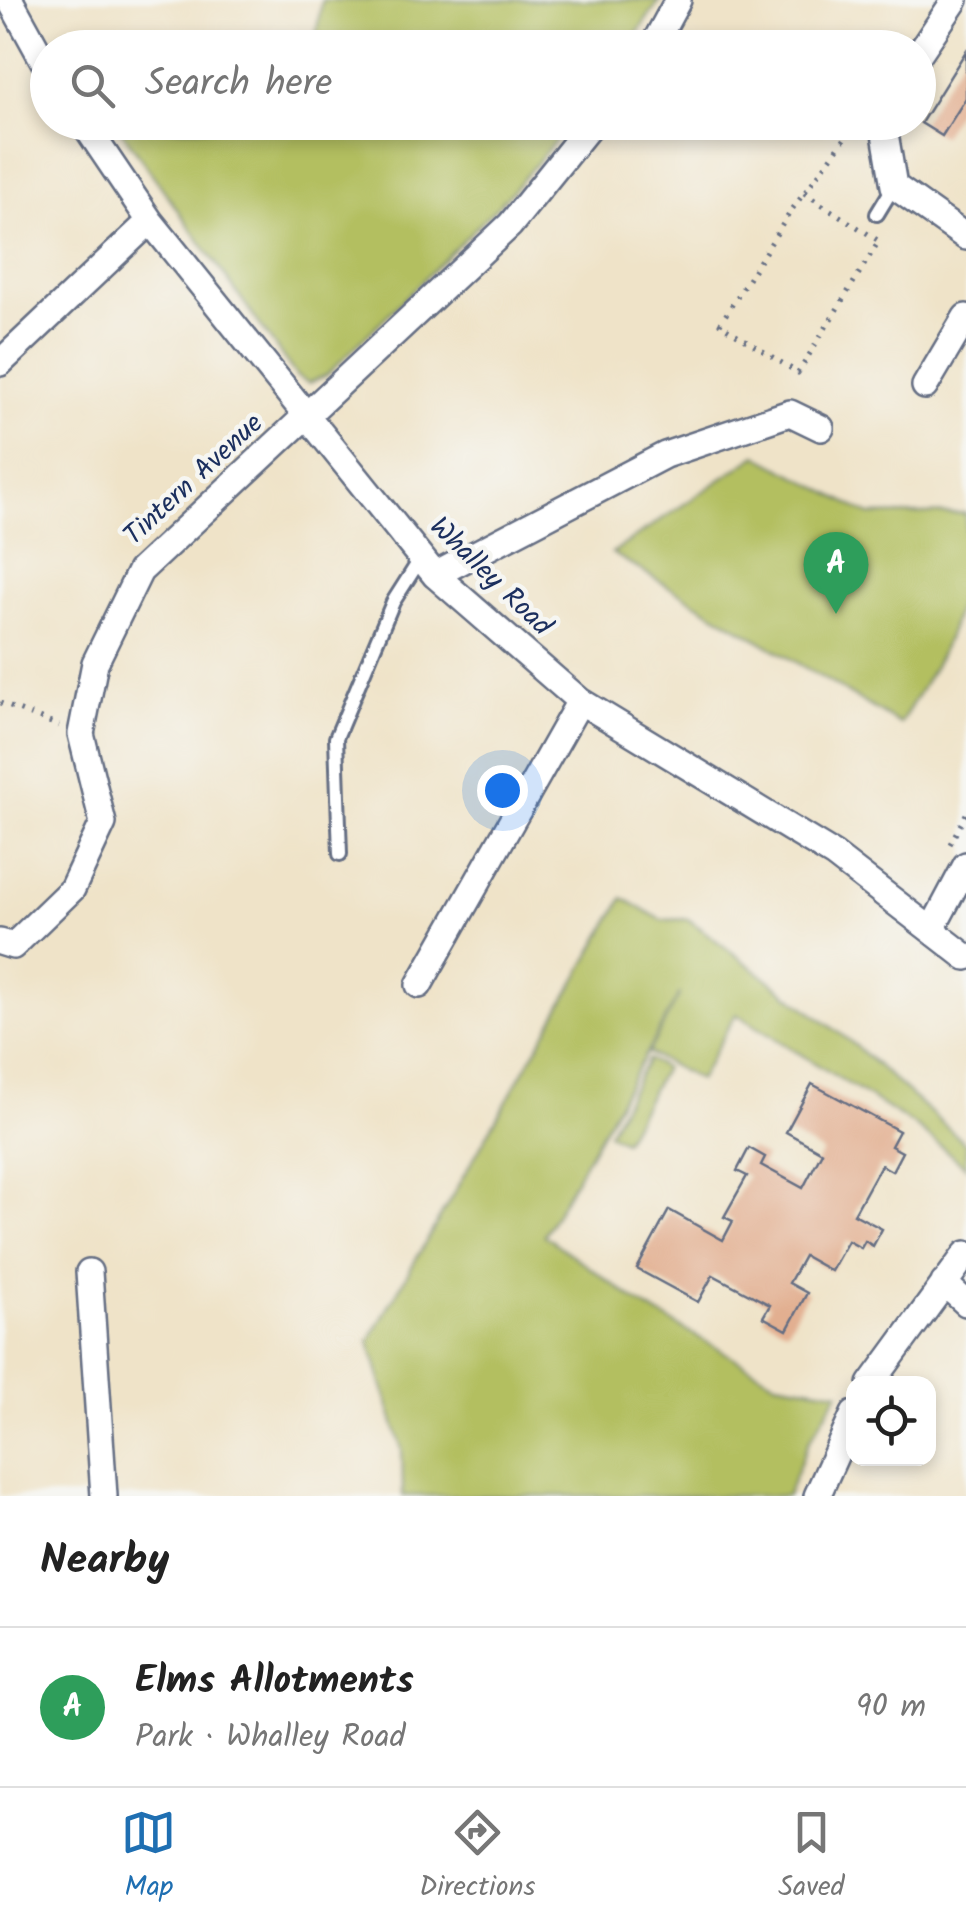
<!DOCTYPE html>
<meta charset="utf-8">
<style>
:root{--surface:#fff;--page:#f2f2f2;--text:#222;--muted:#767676;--line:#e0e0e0;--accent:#1f6fb2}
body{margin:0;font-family:Kalam,sans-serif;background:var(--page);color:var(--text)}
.controls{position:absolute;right:30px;bottom:30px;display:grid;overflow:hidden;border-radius:20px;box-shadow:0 5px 15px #0003}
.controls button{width:90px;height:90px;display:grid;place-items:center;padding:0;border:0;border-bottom:2px solid var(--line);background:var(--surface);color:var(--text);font:50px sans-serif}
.you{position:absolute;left:502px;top:790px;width:35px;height:35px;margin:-25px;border:8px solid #fff;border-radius:50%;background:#1a73e8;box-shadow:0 0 0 15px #1a73e833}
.badge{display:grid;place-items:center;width:65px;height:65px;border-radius:50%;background:var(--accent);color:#fff;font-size:32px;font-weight:700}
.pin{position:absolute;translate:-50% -82px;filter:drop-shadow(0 2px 5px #0008)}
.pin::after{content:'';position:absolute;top:52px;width:35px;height:30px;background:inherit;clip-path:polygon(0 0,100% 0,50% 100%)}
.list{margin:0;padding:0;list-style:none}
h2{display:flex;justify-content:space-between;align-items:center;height:130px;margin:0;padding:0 40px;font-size:42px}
h2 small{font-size:32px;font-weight:400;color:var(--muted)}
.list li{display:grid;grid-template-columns:65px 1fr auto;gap:30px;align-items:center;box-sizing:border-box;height:160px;padding:0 40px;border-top:2px solid var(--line)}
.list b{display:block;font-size:38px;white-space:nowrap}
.list p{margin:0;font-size:32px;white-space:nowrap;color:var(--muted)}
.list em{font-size:32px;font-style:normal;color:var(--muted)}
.icon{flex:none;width:55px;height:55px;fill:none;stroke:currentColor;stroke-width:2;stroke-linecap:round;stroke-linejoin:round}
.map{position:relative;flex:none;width:966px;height:1496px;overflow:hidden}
.search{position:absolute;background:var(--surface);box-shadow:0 5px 15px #0003;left:30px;right:30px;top:30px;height:110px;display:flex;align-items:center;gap:25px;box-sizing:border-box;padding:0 35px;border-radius:55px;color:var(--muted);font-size:38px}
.sheet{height:290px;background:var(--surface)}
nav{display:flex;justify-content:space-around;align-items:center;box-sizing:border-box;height:140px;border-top:2px solid var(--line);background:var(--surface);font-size:28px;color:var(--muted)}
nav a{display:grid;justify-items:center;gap:5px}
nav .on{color:var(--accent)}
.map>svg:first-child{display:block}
.green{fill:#b3bf61;stroke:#677760;stroke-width:2.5}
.building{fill:#e2af90}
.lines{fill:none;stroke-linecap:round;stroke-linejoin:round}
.lane-casing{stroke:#656e83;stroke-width:18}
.street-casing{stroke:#656e83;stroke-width:30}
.path{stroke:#656e83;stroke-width:5;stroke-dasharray:2.5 8;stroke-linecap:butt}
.lane{stroke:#fff;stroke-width:12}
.street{stroke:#fff;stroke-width:25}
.labels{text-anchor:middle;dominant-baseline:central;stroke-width:9;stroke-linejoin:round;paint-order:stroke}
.street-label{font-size:28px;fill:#1b2f5e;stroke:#f6f6f2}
</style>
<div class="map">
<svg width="966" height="1496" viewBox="0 0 966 1496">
<rect width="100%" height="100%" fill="#f6f6f2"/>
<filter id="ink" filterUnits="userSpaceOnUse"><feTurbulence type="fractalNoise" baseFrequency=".01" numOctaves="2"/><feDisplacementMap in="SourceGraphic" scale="20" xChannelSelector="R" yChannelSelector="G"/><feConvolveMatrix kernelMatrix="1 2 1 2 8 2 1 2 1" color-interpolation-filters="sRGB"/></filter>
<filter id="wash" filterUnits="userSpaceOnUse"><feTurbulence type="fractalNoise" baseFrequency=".0048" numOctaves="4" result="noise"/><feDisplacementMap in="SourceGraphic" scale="40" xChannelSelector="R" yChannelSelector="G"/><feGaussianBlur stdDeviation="2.25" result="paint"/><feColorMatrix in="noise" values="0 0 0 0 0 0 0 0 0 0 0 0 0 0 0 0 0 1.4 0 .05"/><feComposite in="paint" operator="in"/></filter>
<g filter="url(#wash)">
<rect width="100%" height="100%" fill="#efe3c8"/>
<path class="green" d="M322 0H660L628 47H314Z
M299 123V122L571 123 507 197 327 375 309 383 297 377 120 129 298 127Z
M757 455 870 515 966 513C966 613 952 640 900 724L612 553Z
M623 898 662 920 688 919 851 1042 966 1144V1167L914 1125 736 1014 699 1080 648 1053 680 993 544 1235 639 1303 776 1382 839 1392 809 1441 787 1496H403L402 1450 369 1341Z
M648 1059 664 1068 624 1141 608 1133Z"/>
<g id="blocks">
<path class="building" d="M966 51V98L942 136 921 123Z
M812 1084 899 1131 891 1146 902 1152 892 1171 881 1165 854 1214 882 1229 873 1246 865 1241 861 1248 848 1241 831 1271 804 1256 789 1283 807 1293 787 1330 763 1317 770 1305 713 1275 698 1302 637 1269 669 1210 723 1240 733 1221 724 1217 747 1176 737 1171 749 1148 765 1157 761 1165 803 1188 822 1152 786 1132Z"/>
</g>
</g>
<g filter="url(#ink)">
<use href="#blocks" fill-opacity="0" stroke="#656e83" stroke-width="2.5"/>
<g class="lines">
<defs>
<path id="lane" d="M877 214 894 186
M340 854 336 738 393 602 421 558"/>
<path id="street" d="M10 0 48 69
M652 48 678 0
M918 55 955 0
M83 122 150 221 435 575 580 701 834 855 966 957
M883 122 894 186 966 237
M0 363 150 221
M925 386 966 317
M435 575 665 455 790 413 821 428
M932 929 966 865
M0 942 13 946 72 889 103 823 81 734 95 663 140 571 510 225 593 122
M419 985 580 701
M89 1272 104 1496
M944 1283 966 1303
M871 1384 966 1254
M817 1496 854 1414"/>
</defs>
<use href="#lane" class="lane-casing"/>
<use href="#street" class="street-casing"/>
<path class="path" d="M804 193 879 241 798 373 720 324 791 211C813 181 835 152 857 122
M0 703 59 726
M950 844 966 814"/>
<use href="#lane" class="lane"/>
<use href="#street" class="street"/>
</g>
</g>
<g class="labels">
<g class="street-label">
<text transform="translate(194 480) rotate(-43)">Tintern Avenue</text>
<text transform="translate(490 577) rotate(44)">Whalley Road</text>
</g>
</g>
</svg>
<div class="controls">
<button><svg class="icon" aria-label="locate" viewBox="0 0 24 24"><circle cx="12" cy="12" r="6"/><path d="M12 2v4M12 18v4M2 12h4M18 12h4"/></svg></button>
</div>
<div class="you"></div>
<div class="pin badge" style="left:836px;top:614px;background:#2e9e5b">A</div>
<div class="search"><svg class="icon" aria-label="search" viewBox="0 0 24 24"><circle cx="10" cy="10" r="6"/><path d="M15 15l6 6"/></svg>Search here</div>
</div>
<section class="sheet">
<h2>Nearby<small></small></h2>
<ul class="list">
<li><span class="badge" style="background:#2e9e5b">A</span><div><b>Elms Allotments</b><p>Park · Whalley Road</p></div><em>90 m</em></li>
</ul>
</section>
<nav>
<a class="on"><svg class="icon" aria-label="map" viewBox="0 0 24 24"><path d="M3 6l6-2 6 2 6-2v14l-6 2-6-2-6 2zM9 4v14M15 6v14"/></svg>Map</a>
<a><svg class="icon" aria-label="directions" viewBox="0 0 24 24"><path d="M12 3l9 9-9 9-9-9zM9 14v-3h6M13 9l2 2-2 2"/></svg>Directions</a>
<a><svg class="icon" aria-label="saved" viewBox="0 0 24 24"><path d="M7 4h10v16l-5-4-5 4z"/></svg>Saved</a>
</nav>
